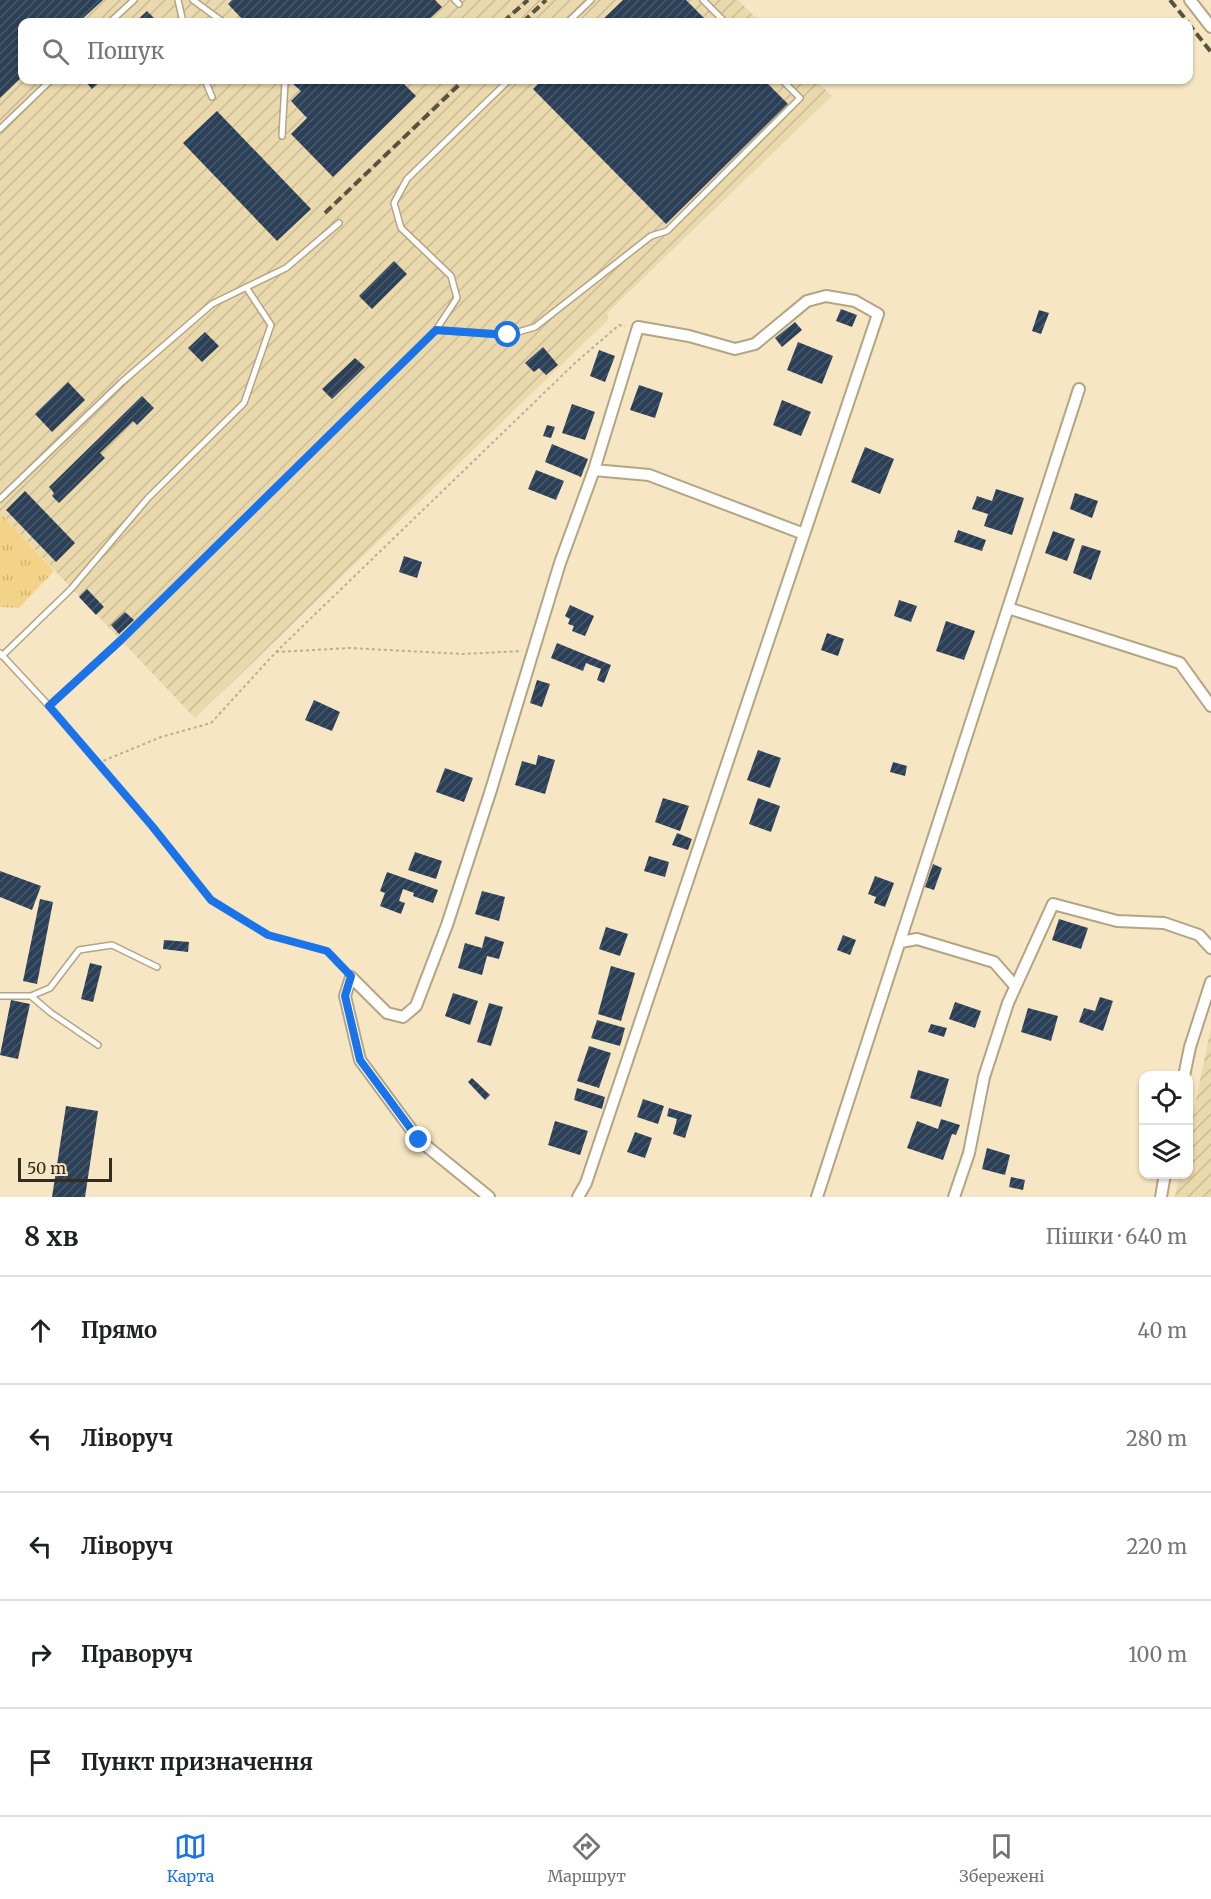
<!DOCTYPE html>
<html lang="uk">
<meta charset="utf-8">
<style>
:root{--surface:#fff;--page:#f6f6f6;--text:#202124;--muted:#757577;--line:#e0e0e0;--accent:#1a73e8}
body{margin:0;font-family:Merriweather,serif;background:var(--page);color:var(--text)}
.controls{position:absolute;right:18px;bottom:18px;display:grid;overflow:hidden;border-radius:12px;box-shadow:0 2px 4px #0004}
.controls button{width:54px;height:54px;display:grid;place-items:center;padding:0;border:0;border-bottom:2px solid var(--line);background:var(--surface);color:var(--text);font:30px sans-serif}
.scale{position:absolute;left:18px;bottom:15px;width:94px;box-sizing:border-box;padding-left:6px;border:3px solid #332d20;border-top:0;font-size:16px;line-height:21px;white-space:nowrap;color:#332d20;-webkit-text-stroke:4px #f6e6c3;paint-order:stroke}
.stop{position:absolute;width:18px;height:18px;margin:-14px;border:4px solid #1a73e8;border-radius:50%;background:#fff}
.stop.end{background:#1a73e8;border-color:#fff;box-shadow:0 2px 6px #0008}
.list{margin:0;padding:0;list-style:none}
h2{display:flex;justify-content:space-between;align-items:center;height:78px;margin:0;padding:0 24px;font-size:26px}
h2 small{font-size:20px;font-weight:400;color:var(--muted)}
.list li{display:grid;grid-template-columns:39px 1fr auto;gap:18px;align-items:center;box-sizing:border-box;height:108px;padding:0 24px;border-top:2px solid var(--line)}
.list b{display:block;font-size:22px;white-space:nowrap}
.list em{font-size:20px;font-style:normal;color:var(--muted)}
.icon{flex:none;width:33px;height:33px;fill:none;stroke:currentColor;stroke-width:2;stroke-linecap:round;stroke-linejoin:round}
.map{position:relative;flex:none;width:1211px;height:1197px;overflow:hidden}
.search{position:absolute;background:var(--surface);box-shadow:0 2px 4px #0004;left:18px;right:18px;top:18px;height:66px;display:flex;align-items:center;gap:15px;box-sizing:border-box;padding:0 21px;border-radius:12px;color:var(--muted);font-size:22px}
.sheet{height:618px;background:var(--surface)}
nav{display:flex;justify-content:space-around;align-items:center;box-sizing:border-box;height:84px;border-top:2px solid var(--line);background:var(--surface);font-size:16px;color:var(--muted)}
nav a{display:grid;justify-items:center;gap:3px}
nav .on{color:var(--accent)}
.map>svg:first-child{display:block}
.industrial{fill:url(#industrial-furrows)}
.grass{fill:url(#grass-tufts)}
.building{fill:url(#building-hatch)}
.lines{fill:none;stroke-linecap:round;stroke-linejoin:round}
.service-casing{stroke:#b3a583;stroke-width:8}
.minor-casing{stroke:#b3a583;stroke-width:14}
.path{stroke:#bbae92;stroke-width:2;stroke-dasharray:3 3;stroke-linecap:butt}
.service{stroke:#fff;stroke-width:5}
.minor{stroke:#fff;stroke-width:10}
.rail{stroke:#5a5240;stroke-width:4;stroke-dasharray:9 4.5;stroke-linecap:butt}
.route{stroke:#1a73e8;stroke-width:8}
</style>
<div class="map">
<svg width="1211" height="1197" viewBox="0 0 1211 1197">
<defs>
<pattern id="industrial-furrows" width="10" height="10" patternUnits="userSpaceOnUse" patternTransform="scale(1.5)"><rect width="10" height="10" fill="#ebd9ae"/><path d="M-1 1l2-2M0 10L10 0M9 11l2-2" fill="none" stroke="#cabb95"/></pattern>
<pattern id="grass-tufts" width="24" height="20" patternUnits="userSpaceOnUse" patternTransform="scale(1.5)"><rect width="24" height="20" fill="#f2d387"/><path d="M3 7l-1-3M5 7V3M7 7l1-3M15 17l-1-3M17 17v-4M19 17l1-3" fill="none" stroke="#d0b574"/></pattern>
<pattern id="building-hatch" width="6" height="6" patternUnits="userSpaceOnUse" patternTransform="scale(1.5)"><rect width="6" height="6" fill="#2b3f57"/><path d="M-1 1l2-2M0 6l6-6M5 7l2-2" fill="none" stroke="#49596b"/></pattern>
</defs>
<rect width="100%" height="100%" fill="#f6e6c3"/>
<path class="industrial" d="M0 0H738L760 22H22V80H816L832 96 607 313 609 319 195 718 0 513Z
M1211 1028V1197H1175L1179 1175 1188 1174 1189 1132Z"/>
<path class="grass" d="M0 513 54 571 19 608 0 607Z"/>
<path class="building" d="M0 0H103L79 22H22V77L0 98Z
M232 0H435L442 7 426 22H245L228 4Z
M623 0H686L708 22H600Z
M147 11 158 22H135Z
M84 80H102L92 89Z
M298 80H400L416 96 333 177 291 134 307 118 291 101 301 91 293 84Z
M542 80H764L788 104 666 224 533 89Z
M217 111 311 209 277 241 183 143Z
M394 261 407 274 372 309 359 296Z
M841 309 857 315 852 327 836 321Z
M1039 310 1049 313 1041 334 1032 331Z
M795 322 802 330 782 347 775 338Z
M205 332 219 346 202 362 188 348Z
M798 342 833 356 822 384 787 370Z
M543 347 558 365 546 375 539 368 534 372 525 363Z
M599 350 615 356 605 382 590 376Z
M355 358 365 367 332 399 322 389Z
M68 382 85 400 52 432 35 414Z
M639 385 663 393 655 418 630 410Z
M142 396 154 408 137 425 133 421 100 453 105 458 59 503 52 496 54 493 49 487Z
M782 400 811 412 801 436 773 425Z
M572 404 595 412 585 440 562 433Z
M547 425 555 427 551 438 543 436Z
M552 444 588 459 581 477 545 462Z
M865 447 894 459 880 494 851 482Z
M536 470 564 481 556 500 528 489Z
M996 489 1024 498 1012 535 984 526 988 514 972 509 977 496 992 501Z
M25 491 75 543 56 562 6 510Z
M1075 493 1098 501 1092 518 1070 509Z
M958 530 986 540 982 551 954 542Z
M1053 531 1075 539 1067 561 1045 553Z
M1082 545 1101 551 1091 580 1073 573Z
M404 556 422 562 417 578 399 572Z
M87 589 104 607 96 615 79 597Z
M899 600 917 606 911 622 894 616Z
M570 605 594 616 585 636 572 631 574 626 568 624 570 619 565 616Z
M125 612 134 620 119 634 111 625Z
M946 621 975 631 964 660 936 651Z
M827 633 844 639 838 656 821 650Z
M557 643 611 665 604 683 597 680 601 669 586 663 583 671 551 658Z
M537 680 550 684 542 707 530 703Z
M314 700 340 712 332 731 305 720Z
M758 750 781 758 770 788 747 780Z
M538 755 555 760 545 794 515 785 522 761 536 765Z
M893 762 907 766 905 776 890 772Z
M445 768 473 778 464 802 436 792Z
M663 798 689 806 680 831 655 822Z
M758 798 780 806 771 832 749 824Z
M677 833 692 839 688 850 672 845Z
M415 852 442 861 436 879 408 870Z
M649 856 669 862 665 877 644 871Z
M933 864 942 868 934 890 925 887Z
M0 871 41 886 32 910 0 897Z
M387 872 438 890 433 903 413 896 414 893 403 889 399 901 405 903 401 914 380 906 385 893 380 891Z
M875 876 894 883 885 907 874 903 876 897 868 894Z
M482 891 505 897 499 921 475 914Z
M40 899 53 902 37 984 23 981Z
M1059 919 1088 928 1081 949 1052 940Z
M606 927 628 934 620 956 599 949Z
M843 935 856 940 850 955 837 950Z
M485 936 504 942 499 959 487 956 482 975 458 968 465 943 482 948Z
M164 940 189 942 188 952 163 949Z
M90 963 102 966 93 1002 81 999Z
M611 966 635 973 621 1021 598 1014Z
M453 993 478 1001 470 1025 445 1016Z
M1100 997 1113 1001 1103 1031 1079 1022 1084 1008 1095 1011Z
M11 1000 30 1004 18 1059 0 1055Z
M955 1002 981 1011 975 1028 949 1019Z
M489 1003 503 1007 491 1046 477 1042Z
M1028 1008 1058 1016 1051 1041 1021 1032Z
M597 1020 625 1028 620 1046 591 1038Z
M931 1024 947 1028 944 1037 928 1032Z
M589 1046 611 1053 599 1088 577 1081Z
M918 1070 949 1079 941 1107 910 1098Z
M472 1078 490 1095 485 1100 468 1082Z
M577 1088 605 1097 602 1109 574 1100Z
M643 1099 664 1106 658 1124 637 1117Z
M66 1106 98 1111 85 1197H52Z
M669 1108 692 1115 685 1138 673 1134 677 1119 667 1116Z
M941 1119 960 1125 956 1135 952 1134 943 1160 907 1148 917 1121 938 1129Z
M555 1121 588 1131 580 1155 548 1145Z
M635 1132 652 1138 645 1158 627 1152Z
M987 1148 1010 1155 1005 1175 982 1169Z
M1011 1177 1025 1180 1023 1190 1009 1187Z"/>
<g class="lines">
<defs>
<path id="service" d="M178 0 183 22
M193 0 223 22
M455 0 459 4
M703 0 725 22
M110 22 134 0
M568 22 591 0
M205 80 212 97
M0 129 51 80
M282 136 285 82 282 80
M436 330 508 335 535 327 651 236 667 231 800 98 782 80
M0 499 122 382 212 304 286 268 339 223
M0 653 49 706 121 640 436 330 457 298 451 276 401 228 394 203 407 179 509 80
M2 656 71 589 148 498 244 403 271 325 246 287
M0 996H31L51 1013 98 1045
M31 996 50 988 79 950 112 945 157 967"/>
<path id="minor" d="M1190 0 1211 27
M594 470 649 475 804 534
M1008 608 1180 663 1211 706
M901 942 917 939 994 962 1015 986
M1184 1076 1190 1047 1211 982
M489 1197 419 1140 360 1060 345 996 351 977 387 1013 403 1017 416 1006 447 925 490 793 560 563 594 470 638 327 689 336 735 349 755 344 807 301 826 296 855 301 878 314 586 1183 578 1197
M817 1197 1079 389
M954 1197 969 1153 984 1077 1008 1003 1053 904 1117 921 1164 923 1199 935 1211 948
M1161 1197 1165 1174"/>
</defs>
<use href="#service" class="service-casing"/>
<use href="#minor" class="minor-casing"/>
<path class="path" d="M276 652 350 648 463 654 522 651
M55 712 152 826 211 900 268 935 327 951 343 968
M98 763 161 737 211 723 276 652 575 363 619 325 625 326"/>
<use href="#service" class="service"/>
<use href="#minor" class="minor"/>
<path class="rail" d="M1170 0 1188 22
M503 22 528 0
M523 22 546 0
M1188 23 1211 52
M436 82 439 80
M325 213 464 80"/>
</g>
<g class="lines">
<path class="route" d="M419 1140 360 1060 345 996 351 976 327 951 268 935 211 900 152 826 49 706 121 640 436 330 508 335"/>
</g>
</svg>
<div class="controls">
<button><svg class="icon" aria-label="locate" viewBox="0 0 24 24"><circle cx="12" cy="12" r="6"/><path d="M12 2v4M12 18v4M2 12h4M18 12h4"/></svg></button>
<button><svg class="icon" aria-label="layers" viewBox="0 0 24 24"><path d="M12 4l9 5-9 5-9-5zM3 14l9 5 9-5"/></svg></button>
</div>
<div class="scale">50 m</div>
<div class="stop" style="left:508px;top:335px"></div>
<div class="stop end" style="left:419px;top:1140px"></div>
<div class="search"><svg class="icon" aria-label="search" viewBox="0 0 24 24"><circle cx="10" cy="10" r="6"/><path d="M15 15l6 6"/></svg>Пошук</div>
</div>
<section class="sheet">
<h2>8 хв<small>Пішки · 640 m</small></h2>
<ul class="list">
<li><svg class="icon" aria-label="ahead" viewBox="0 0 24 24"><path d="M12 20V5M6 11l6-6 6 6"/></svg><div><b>Прямо</b></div><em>40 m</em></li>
<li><svg class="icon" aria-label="left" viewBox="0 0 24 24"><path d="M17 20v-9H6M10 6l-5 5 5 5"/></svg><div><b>Ліворуч</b></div><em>280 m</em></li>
<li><svg class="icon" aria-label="left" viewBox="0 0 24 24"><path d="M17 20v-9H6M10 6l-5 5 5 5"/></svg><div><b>Ліворуч</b></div><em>220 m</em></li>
<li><svg class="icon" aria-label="right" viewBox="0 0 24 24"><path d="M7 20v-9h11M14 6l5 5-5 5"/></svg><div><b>Праворуч</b></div><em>100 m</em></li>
<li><svg class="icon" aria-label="arrive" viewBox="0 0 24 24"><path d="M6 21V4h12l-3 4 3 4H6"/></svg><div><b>Пункт призначення</b></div></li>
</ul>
</section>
<nav>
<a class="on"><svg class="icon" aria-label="map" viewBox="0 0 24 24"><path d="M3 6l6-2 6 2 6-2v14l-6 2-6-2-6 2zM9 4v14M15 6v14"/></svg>Карта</a>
<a><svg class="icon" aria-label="directions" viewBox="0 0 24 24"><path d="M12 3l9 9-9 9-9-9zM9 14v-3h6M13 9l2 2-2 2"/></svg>Маршрут</a>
<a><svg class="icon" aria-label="saved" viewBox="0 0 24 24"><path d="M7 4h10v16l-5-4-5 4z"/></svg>Збережені</a>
</nav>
